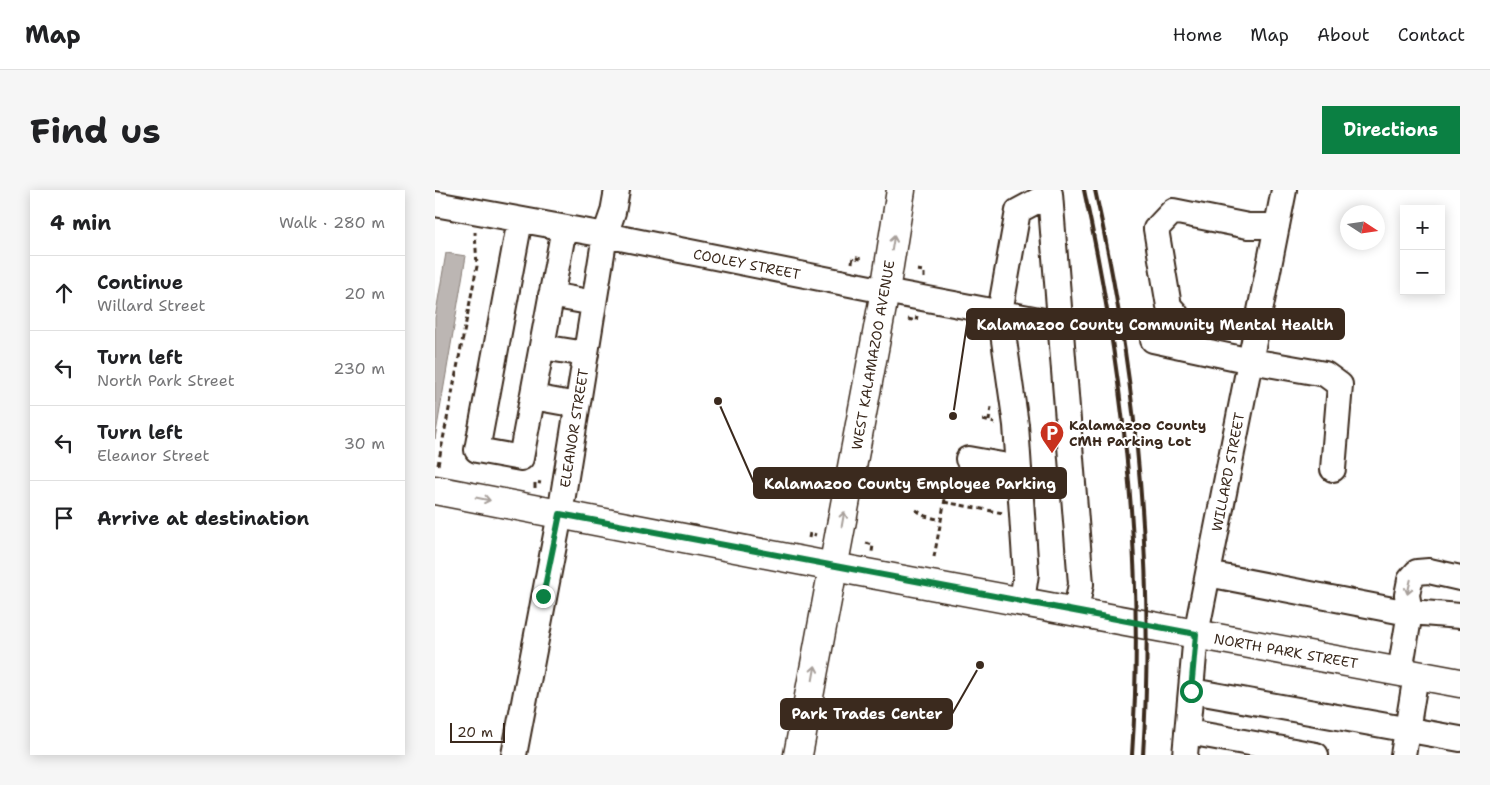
<!DOCTYPE html>
<meta charset="utf-8">
<style>
:root{--surface:#fff;--page:#f6f6f6;--text:#202124;--muted:#757577;--line:#e0e0e0;--accent:#0b8043}
body{margin:0;font-family:"Shantell Sans",sans-serif;background:var(--page);color:var(--text)}
.controls{position:absolute;right:15px;top:15px;display:grid;overflow:hidden;border-radius:0px;box-shadow:0 2px 12px #0003}
.controls button{width:45px;height:45px;display:grid;place-items:center;padding:0;border:0;border-bottom:1px solid var(--line);background:var(--surface);color:var(--text);font:25px sans-serif}
.compass{position:absolute;left:905px;top:15px;width:45px;height:45px;border-radius:50%;background:var(--surface);box-shadow:0 2px 12px #0003;rotate:102deg}
.scale{position:absolute;left:15px;bottom:12px;width:55px;box-sizing:border-box;padding-left:5px;border:2px solid #3b2a1e;border-top:0;font-size:14px;line-height:18px;white-space:nowrap;color:#3b2a1e;-webkit-text-stroke:4px #fff;paint-order:stroke}
.stop{position:absolute;width:15px;height:15px;margin:-11px;border:4px solid #0b8043;border-radius:50%;background:#fff}
.stop.end{background:#0b8043;border-color:#fff;box-shadow:0 1px 5px #0008}
.list{margin:0;padding:0;list-style:none}
h2{display:flex;justify-content:space-between;align-items:center;height:65px;margin:0;padding:0 20px;font-size:21px}
h2 small{font-size:16px;font-weight:400;color:var(--muted)}
.list li{display:grid;grid-template-columns:32px 1fr auto;gap:15px;align-items:center;box-sizing:border-box;height:75px;padding:0 20px;border-top:1px solid var(--line)}
.list b{display:block;font-size:19px;white-space:nowrap}
.list p{margin:0;font-size:16px;white-space:nowrap;color:var(--muted)}
.list em{font-size:16px;font-style:normal;color:var(--muted)}
.icon{flex:none;width:28px;height:28px;fill:none;stroke:currentColor;stroke-width:2;stroke-linecap:round;stroke-linejoin:round}
.map{position:relative;flex:none;width:1025px;height:565px;overflow:hidden;border-radius:0px}
header{display:flex;align-items:center;gap:30px;box-sizing:border-box;height:70px;padding:0 25px;background:var(--surface);border-bottom:1px solid var(--line)}
header strong{font-size:24px}
nav{display:flex;gap:28px;margin-inline-start:auto;font-size:18px}
.intro{display:flex;align-items:center;justify-content:space-between;box-sizing:border-box;height:120px;padding:0 30px}
h1{margin:0;font-size:35px}
.button{padding:12px 22px;border-radius:0px;background:var(--accent);color:#fff;font-size:18px;font-weight:700}
main{display:flex;gap:30px;padding:0 30px}
aside{flex:1;background:var(--surface);border-radius:0px;box-shadow:0 2px 12px #0003}
.map>svg:first-child{display:block}
.water{fill:#bcb6b3;stroke:#887e77}
.lines{fill:none;stroke-linecap:round;stroke-linejoin:round}
.minor-casing{stroke:#3b2a1e;stroke-width:28}
.major-casing{stroke:#3b2a1e;stroke-width:31}
.path{stroke:#3b2a1e;stroke-width:3;stroke-dasharray:5 4;stroke-linecap:butt}
.minor{stroke:#fff;stroke-width:24}
.major{stroke:#fff;stroke-width:28}
.rail{stroke:#3b2a1e;stroke-width:4}
.oneway{stroke:#a79f9a}
.route{stroke:#0b8043;stroke-width:6}
.labels{text-anchor:middle;dominant-baseline:central;stroke-width:4;stroke-linejoin:round;paint-order:stroke}
.street-label{font-size:14px;fill:#3b2a1e;stroke:#fff}
.poi-label{font-size:14px;font-weight:bold;fill:#3b2a1e;stroke:#fff;text-anchor:start}
.leader{fill:none;stroke:#3b2a1e;stroke-width:2}
.callout-dot{fill:#3b2a1e;stroke:#fff;stroke-width:2}
.callout{fill:#3b2a1e;stroke:#3b2a1e;stroke-width:2}
.callout-label{font-size:15px;text-anchor:middle;font-weight:bold;fill:#fff}
</style>
<header>
<strong>Map</strong>
<nav><a>Home</a><a>Map</a><a>About</a><a>Contact</a></nav>
</header>
<div class="intro"><h1>Find us</h1><a class="button">Directions</a></div>
<main>
<aside>
<h2>4 min<small>Walk · 280 m</small></h2>
<ul class="list">
<li><svg class="icon" aria-label="ahead" viewBox="0 0 24 24"><path d="M12 20V5M6 11l6-6 6 6"/></svg><div><b>Continue</b><p>Willard Street</p></div><em>20 m</em></li>
<li><svg class="icon" aria-label="left" viewBox="0 0 24 24"><path d="M17 20v-9H6M10 6l-5 5 5 5"/></svg><div><b>Turn left</b><p>North Park Street</p></div><em>230 m</em></li>
<li><svg class="icon" aria-label="left" viewBox="0 0 24 24"><path d="M17 20v-9H6M10 6l-5 5 5 5"/></svg><div><b>Turn left</b><p>Eleanor Street</p></div><em>30 m</em></li>
<li><svg class="icon" aria-label="arrive" viewBox="0 0 24 24"><path d="M6 21V4h12l-3 4 3 4H6"/></svg><div><b>Arrive at destination</b></div></li>
</ul>
</aside>
<div class="map">
<svg width="1025" height="565" viewBox="0 0 1025 565">
<rect width="100%" height="100%" fill="#fff"/>
<filter id="ink" filterUnits="userSpaceOnUse"><feTurbulence type="fractalNoise" baseFrequency=".02" numOctaves="2"/><feDisplacementMap in="SourceGraphic" scale="10" xChannelSelector="R" yChannelSelector="G"/><feConvolveMatrix kernelMatrix="1 2 1 2 8 2 1 2 1" color-interpolation-filters="sRGB"/></filter>
<g filter="url(#ink)">
<path class="water" d="M11 63 31 66 0 249V128Z"/>
<g class="lines">
<defs>
<path id="minor" d="M613 0 615 4 646 394 641 421
M0 14 170 45 450 101 625 134
M85 30 42 260 86 268 129 38
M116 105 159 113
M718 150 816 171 890 184 905 195 898 279
M744 156 741 124 734 116 721 39 738 21 813 36H842
M107 157 151 164
M98 207 142 215
M533 269 584 278
M773 384 963 421 1025 426
M587 411 591 384 581 235 565 122 583 21 615 4
M965 482 975 422 972 405 975 390 982 382 994 381 1025 388
M757 501 1025 549
M753 542 881 565
M79 565 125 324 170 45 178 22 182 0
M750 565 761 444 849 0
M968 565 981 485"/>
<path id="major" d="M0 300 399 377 1025 493
M363 565 450 101 466 0"/>
</defs>
<use href="#minor" class="minor-casing"/>
<use href="#major" class="major-casing"/>
<path class="path" d="M417 73 418 67 426 69
M482 80 489 81V88
M473 129 481 131 482 126
M548 230 560 233
M554 231 556 217
M3 275 42 76 40 42
M100 298V292L106 293
M509 312 568 323
M481 320 490 326 506 330
M374 348 375 343 381 345
M431 353 438 355 437 362
M499 367 511 304"/>
<use href="#minor" class="minor"/>
<use href="#major" class="major"/>
<path class="rail" d="M649 0C689 184 710 376 697 565
M660 0C701 184 720 377 708 565"/>
</g>
<defs><path id="oneway-shaft" d="M-6 0H5M1.5-3L5.5 0L1.5 3" fill="none" stroke-width="1.6" stroke-linecap="round" stroke-linejoin="round" transform="scale(1.25)"/></defs>
<g class="oneway">
<use href="#oneway-shaft" transform="translate(458 53) rotate(-81)"/>
<use href="#oneway-shaft" transform="translate(48 309) rotate(11)"/>
<use href="#oneway-shaft" transform="translate(408 329) rotate(-80)"/>
<use href="#oneway-shaft" transform="translate(974 397) rotate(103)"/>
<use href="#oneway-shaft" transform="translate(379 483) rotate(-80)"/>
</g>
</g>
<g class="lines" filter="url(#ink)">
<path class="route" d="M108 406 125 324 761 444 756 501"/>
</g>
<defs>
<symbol id="parking-pin" viewBox="-11 -11 22 30"><path d="M0 17L-7.5 6A9.5 9.5 0 1 1 7.5 6Z" fill="#c8321e" stroke="#fff"/><path d="M-3.5-5.5H1a3.5 3.5 0 0 1 0 7H-1V5.5H-3.5ZM-1-3.4V-.6H.8a1.4 1.4 0 0 0 0-2.8Z" fill="#fff"/></symbol>
</defs>
<g fill-rule="evenodd">
<use href="#parking-pin" x="603" y="229" width="28" height="38"/>
</g>
<g class="labels">
<g class="street-label">
<text transform="translate(312 74) rotate(11)">COOLEY STREET</text>
<text transform="translate(438 165) rotate(-80)">WEST KALAMAZOO AVENUE</text>
<text transform="translate(139 238) rotate(-81)">ELEANOR STREET</text>
<text transform="translate(793 282) rotate(-79)">WILLARD STREET</text>
<text transform="translate(851 461) rotate(10)">NORTH PARK STREET</text>
</g>
<g class="poi-label">
<text x="634" y="235">Kalamazoo County<tspan x="634" dy="16">CMH Parking Lot</tspan></text>
</g>
</g>
<path class="leader" d="M518 226L532 134M283 211L319 293M545 475L517 524"/>
<g class="callout-dot">
<circle cx="518" cy="226" r="5"/>
<circle cx="283" cy="211" r="5"/>
<circle cx="545" cy="475" r="5"/>
</g>
<g class="callout">
<rect x="532" y="119" width="377" height="30" rx="5"/>
<rect x="319" y="278" width="312" height="30" rx="5"/>
<rect x="346" y="509" width="171" height="30" rx="5"/>
</g>
<g class="callout-label">
<text x="720" y="140">Kalamazoo County Community Mental Health</text>
<text x="475" y="299">Kalamazoo County Employee Parking</text>
<text x="432" y="529">Park Trades Center</text>
</g>
</svg>
<div class="controls">
<button>+</button>
<button>−</button>
</div>
<svg class="compass" viewBox="-18 -18 36 36"><path d="M0-13l5 13h-10z" fill="#e53935"/><path d="M0 13l5-13h-10z" fill="#757577"/></svg>
<div class="scale">20 m</div>
<div class="stop" style="left:756px;top:501px"></div>
<div class="stop end" style="left:108px;top:406px"></div>
</div>
</main>
